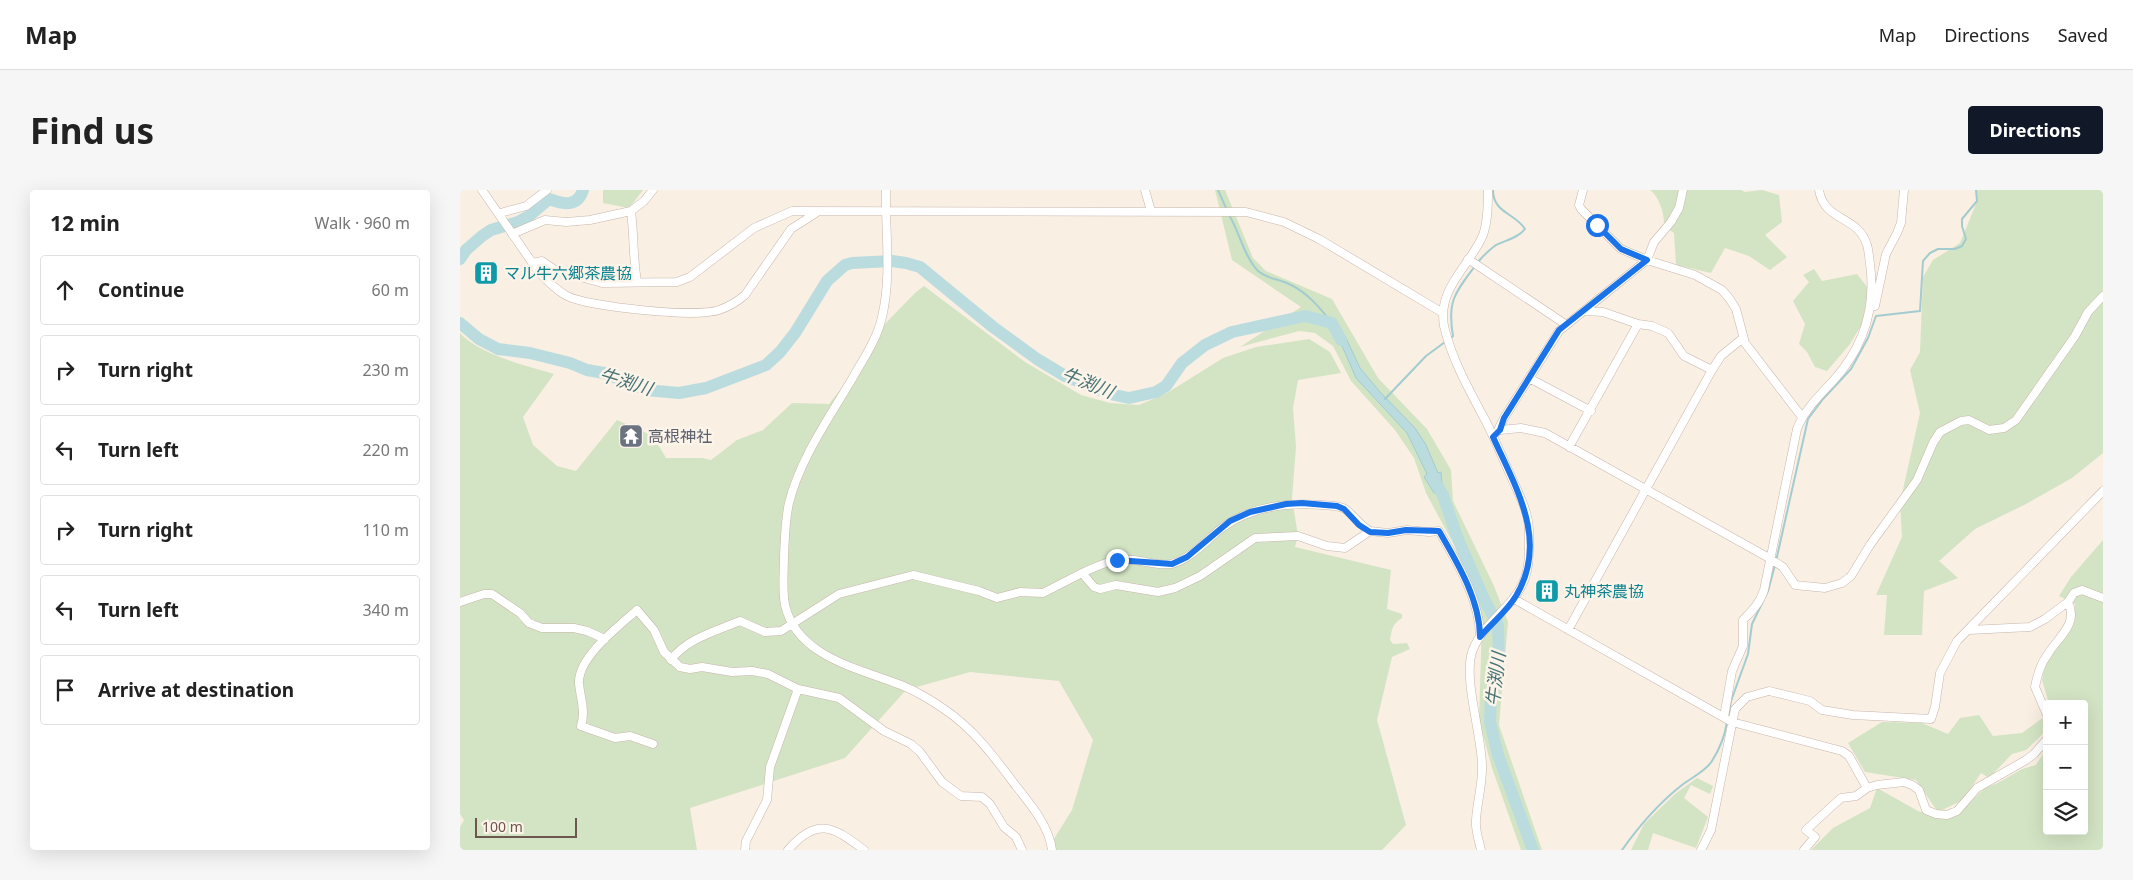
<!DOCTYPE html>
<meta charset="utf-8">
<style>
:root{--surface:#fff;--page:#f6f6f6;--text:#222;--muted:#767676;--line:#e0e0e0;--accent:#111827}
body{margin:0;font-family:"Noto Sans","Noto Sans JP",sans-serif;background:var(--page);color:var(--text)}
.controls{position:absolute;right:15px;bottom:15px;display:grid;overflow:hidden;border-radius:5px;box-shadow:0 5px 20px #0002}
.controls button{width:45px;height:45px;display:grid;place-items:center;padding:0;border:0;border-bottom:1px solid var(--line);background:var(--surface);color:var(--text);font:25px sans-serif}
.scale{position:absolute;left:15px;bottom:12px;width:102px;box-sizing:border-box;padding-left:5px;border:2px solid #6d564d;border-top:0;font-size:14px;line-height:18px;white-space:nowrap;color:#6d564d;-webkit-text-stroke:4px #fcf3e9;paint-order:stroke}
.stop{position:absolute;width:15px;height:15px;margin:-11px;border:4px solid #1a73e8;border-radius:50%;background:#fff}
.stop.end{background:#1a73e8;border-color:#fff;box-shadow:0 1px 5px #0008}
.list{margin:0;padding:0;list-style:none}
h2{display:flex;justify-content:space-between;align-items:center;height:65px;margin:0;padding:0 20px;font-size:21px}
h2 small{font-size:16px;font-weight:400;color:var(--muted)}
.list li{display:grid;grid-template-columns:32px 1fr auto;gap:15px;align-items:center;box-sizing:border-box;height:70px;margin:0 10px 10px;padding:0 10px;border:1px solid var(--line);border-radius:5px}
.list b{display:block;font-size:19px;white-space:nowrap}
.list em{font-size:16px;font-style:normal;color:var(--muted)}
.icon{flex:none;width:28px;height:28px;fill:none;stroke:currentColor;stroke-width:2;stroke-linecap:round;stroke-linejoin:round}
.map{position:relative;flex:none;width:1643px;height:660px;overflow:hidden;border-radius:5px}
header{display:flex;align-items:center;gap:30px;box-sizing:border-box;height:70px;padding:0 25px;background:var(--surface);border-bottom:1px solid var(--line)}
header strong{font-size:24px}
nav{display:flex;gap:28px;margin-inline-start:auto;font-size:18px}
.intro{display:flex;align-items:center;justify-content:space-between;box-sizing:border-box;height:120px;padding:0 30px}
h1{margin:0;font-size:35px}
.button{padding:12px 22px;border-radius:5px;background:var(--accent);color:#fff;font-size:18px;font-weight:700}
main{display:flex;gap:30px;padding:0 30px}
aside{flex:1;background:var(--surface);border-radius:5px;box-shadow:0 5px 20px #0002}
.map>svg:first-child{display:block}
.green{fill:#d3e4c4}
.water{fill:#bbdcdf;stroke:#a2ccd0}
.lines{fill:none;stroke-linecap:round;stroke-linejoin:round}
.stream{stroke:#a2ccd0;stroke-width:2}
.river{stroke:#bbdcdf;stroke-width:12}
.minor-casing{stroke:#c8b6ac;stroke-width:9}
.minor{stroke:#fff;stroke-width:8}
.route{stroke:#1a73e8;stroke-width:6}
.labels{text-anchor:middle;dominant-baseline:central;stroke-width:5;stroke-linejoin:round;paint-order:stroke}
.culture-label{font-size:16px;fill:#0d838f;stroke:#fcf3e9;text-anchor:start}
.worship-label{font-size:16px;fill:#5b616d;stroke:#fcf3e9;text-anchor:start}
.water-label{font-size:18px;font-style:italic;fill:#477377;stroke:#fcf3e9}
</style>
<header>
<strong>Map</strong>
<nav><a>Map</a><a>Directions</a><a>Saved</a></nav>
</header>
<div class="intro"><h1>Find us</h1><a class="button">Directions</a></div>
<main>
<aside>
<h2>12 min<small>Walk · 960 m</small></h2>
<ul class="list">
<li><svg class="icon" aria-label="ahead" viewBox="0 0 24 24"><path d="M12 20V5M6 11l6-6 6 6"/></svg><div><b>Continue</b></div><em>60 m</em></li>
<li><svg class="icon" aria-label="right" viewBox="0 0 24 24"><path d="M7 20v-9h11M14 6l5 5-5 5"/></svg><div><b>Turn right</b></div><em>230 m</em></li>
<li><svg class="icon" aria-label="left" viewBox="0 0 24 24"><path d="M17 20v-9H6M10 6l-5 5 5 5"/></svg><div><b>Turn left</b></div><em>220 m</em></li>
<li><svg class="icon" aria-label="right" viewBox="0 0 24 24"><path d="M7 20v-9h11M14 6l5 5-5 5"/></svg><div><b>Turn right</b></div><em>110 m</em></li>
<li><svg class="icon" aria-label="left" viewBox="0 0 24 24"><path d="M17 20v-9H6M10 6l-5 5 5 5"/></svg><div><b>Turn left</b></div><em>340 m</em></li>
<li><svg class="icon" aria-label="arrive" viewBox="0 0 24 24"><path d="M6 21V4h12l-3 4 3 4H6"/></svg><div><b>Arrive at destination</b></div></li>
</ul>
</aside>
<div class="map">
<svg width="1643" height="660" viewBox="0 0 1643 660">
<rect width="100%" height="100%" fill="#f9efe3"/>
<path class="green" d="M143 0H183L169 18 143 13Z
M755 0H765L793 68 806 81 872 109 918 188 967 239 991 280 993 311 1034 396 1048 432 1039 535 1082 660H1061L1032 578 1019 530 1022 432 994 355 966 303 954 268 935 240 891 191 873 156 855 143 839 141 780 157 841 117 772 70Z
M1190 0H1281L1285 2 1302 0 1319 5 1322 32 1305 45 1327 67 1310 80 1289 66 1265 58 1251 83 1216 75 1214 43 1204 36C1205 25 1199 6 1190 0Z
M1517 0H1643V263L1612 288 1566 314 1515 339 1479 371 1498 388 1464 401 1462 445H1424L1427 405H1416L1442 347 1440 313 1460 223 1450 180 1460 162 1463 87 1473 70 1500 53 1516 14Z
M1354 79 1362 91 1397 84 1408 98 1403 132 1390 154 1367 181 1355 177 1347 162 1339 154 1345 134 1333 111 1349 92 1343 85Z
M464 96 565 172 621 205 650 213 679 215 707 203 763 168 796 157 849 149 870 162 881 183 838 190 833 218 836 257 832 308 838 346 835 357 931 380 927 419 942 424V428C932 434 932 439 930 450L933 454 947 453 950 459 932 467 917 530 946 635 922 660H587L612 620 633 550 599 491 510 482 446 500 385 568 230 618 237 660H0V637L4 630 0 624V143C18 164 67 176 94 184L63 227 73 255 97 276 116 281 157 230 193 246 206 268H242L251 270 277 250 303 240 332 213 369 214 407 166 417 142 455 103Z
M1643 350V660H1351L1373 638 1410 618 1417 598 1458 621 1480 628 1496 626 1525 598 1538 593 1562 579 1576 575 1587 558V641H1624V514H1589L1582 490 1586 472 1591 461 1614 433 1615 414 1599 406 1611 387Z
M1519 525 1533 546 1562 543 1584 527 1587 540 1566 560 1552 564 1529 588 1521 583 1503 610 1478 622 1456 590 1405 582 1388 553 1422 532 1462 533 1488 544 1500 528Z
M1237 588 1253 596 1250 604 1231 595 1224 608 1248 627 1236 658 1193 643 1188 660H1171L1184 634 1215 604Z"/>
<path class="water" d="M872 133 885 146 900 178 920 202 955 238 966 255 978 283 981 282 983 305 977 302 974 303 964 287 967 284 947 243 896 188Z"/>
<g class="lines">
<path class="stream" d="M758 0 766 18
M769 25C780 43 783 64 797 80 806 89 819 89 829 94 847 102 860 118 872 133
M1018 72C1023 66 1029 60 1036 55 1046 50 1058 48 1065 39 1055 23 1033 23 1033 0
M991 148 993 146C987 111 995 103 1015 76
M925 209 966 166 985 152
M1316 371 1348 229 1363 209 1391 179 1408 148 1416 126 1460 121 1463 71 1470 63 1478 59H1495L1502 56 1506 49 1502 36V29L1517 11 1516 0
M1268 527 1271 511 1288 464 1292 434 1308 401 1315 375
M1162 660C1179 636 1199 613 1222 595 1231 588 1246 581 1252 571 1259 560 1265 545 1267 532"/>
<path class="river" d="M0 69 6 60 22 46 31 40 58 32 69 26 89 9C103 14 117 18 123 0
M0 133 19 149 38 159 70 163 110 173 127 180 144 183 186 200 219 203 246 198 306 175 320 162 335 143 367 91 385 75 392 73 432 71 446 73 460 77 533 137 577 169 605 186 650 204 669 208 696 202 706 196 722 173 745 155 772 142 845 126 872 133 881 150
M975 292 983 305 996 344 1024 409 1038 435 1039 471 1031 506 1030 532 1038 565 1073 660"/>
<defs>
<path id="minor" d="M22 0 78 81C87 91 96 100 107 106 130 117 235 128 259 120 268 117 278 111 285 105L331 39 359 21
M426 0C425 42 432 85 422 127 417 150 403 169 392 189 369 228 340 269 329 313 325 330 325 348 324 366 324 382 322 399 325 415 337 467 398 478 441 495 456 501 471 510 484 519 514 539 535 568 556 596 571 615 589 636 592 660
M685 0 691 21
M1123 0 1119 15 1121 19 1161 59 1187 70 1235 85 1262 100 1269 108 1276 119 1285 153 1342 227
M40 23 66 16 87 0
M52 44 85 30 106 32 130 30 171 21
M1008 69 1105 134
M73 73 82 71 95 80 142 93 217 92 230 87 294 38 332 21 786 22 824 32 859 49 983 123
M177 92C173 68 174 45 171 21L184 11 193 0
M1410 117 1415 116 1426 64 1437 43 1441 33 1444 0
M1124 121 1143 122 1178 134 1192 136 1208 143 1224 166 1252 180
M1069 188 1131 221
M1040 240 1061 238 1085 243 1309 368 1323 377 1335 395 1365 398 1382 393 1391 386 1410 355 1457 290 1473 253 1480 242 1501 231 1509 230 1529 240 1544 238 1556 230 1615 146 1628 122 1643 106
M1037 242 1044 228 1099 141 1187 70 1194 52 1211 32 1219 18 1223 0
M1109 257 1178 134
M622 383C639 375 654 368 673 370 685 371 699 376 711 374 729 370 745 352 758 341 787 317 825 312 862 315 869 316 878 315 885 319 894 325 899 335 910 341
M1054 409 1272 532 1382 561 1389 566 1407 598
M0 412 24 404H32L60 423 69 433 82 438H114L127 441 145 449
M1108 440 1252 180 1261 166 1283 148
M1509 440 1570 437 1585 429 1608 412 1614 403 1622 400 1643 408
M211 470C226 449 256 441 280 431L305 442 321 441 379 404 453 385 519 401 537 408 560 402 583 403 622 383 634 397 640 399 656 395 698 402 715 398 740 386 795 348 838 346 867 356 885 358 910 341 928 343 947 340 969 342 979 341C997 372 1020 410 1020 447
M1587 525 1575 497C1577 486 1581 473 1588 464 1598 447 1619 434 1608 412
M1264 527 1272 481 1283 456V430C1292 421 1300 413 1304 400L1337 239C1345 219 1359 206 1373 191 1403 158 1416 118 1410 74 1409 68 1409 61 1407 55 1398 25 1364 32 1359 0
M193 554 170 546 155 548 121 536C126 521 120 507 119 493 118 467 159 436 177 420L194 440 204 462 220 477 230 479 242 477 272 482 292 481 308 484 338 499 379 508 424 541 451 554 460 562 482 592 501 606 522 607 530 614 544 637 556 647 562 660
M285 660 286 651 307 610 310 577 338 499
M328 660C357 626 374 637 404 660
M1021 660C1019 651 1015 640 1016 630 1017 612 1023 593 1022 574 1021 544 1005 493 1011 466 1018 436 1051 420 1063 393 1070 378 1069 360 1069 344 1070 323 1058 303 1050 284 1041 265 1033 244 1023 226 1008 198 991 167 984 136 977 98 1010 76 1023 45 1028 31 1028 14 1028 0
M1241 660 1251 640 1275 519 1287 507 1309 501 1350 511 1362 520 1393 525 1471 529 1475 517 1480 483 1497 451 1643 301
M1344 660 1355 647 1346 640 1381 608 1396 606 1407 598 1417 595 1444 592 1452 595 1459 600 1466 620 1476 624 1487 625 1497 621 1517 598 1566 570 1574 564 1587 549"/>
</defs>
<use href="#minor" class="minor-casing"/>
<use href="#minor" class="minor"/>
</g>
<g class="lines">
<path class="route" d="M657 370 712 374 727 367 770 331 790 322 826 314 842 313 877 316 884 319 899 335 910 342 928 343 946 340 979 341C997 372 1020 410 1020 447 1031 434 1047 421 1056 406 1089 351 1056 298 1033 247L1040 240 1044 228 1099 140 1187 70 1161 59 1137 35"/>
</g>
<defs>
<symbol id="building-square" viewBox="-11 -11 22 22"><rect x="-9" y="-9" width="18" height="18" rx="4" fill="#0f9aa8" stroke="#fcf3e9"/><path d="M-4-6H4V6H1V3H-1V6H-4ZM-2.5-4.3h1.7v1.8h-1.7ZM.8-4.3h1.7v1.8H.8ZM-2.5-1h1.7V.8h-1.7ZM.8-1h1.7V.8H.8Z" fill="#fff"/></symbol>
<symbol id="temple-square" viewBox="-11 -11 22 22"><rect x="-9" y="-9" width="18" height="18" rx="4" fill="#6b7280" stroke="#fcf3e9"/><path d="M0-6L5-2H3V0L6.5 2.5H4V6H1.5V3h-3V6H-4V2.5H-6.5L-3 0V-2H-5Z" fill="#fff"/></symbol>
</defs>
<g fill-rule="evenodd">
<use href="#building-square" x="12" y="69" width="28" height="28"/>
<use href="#temple-square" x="157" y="232" width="28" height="28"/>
<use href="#building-square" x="1073" y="387" width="28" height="28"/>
</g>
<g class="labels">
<g class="culture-label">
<text x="44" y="83">マル牛六郷茶農協</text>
<text x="1104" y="401">丸神茶農協</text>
</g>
<g class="worship-label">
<text x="188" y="246">高根神社</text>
</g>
<g class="water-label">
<text transform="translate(166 191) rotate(17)">牛渕川</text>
<text transform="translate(628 192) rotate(22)">牛渕川</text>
<text transform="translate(1035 489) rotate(-83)">牛渕川</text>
</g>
</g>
</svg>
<div class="controls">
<button>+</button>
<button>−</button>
<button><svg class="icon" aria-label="layers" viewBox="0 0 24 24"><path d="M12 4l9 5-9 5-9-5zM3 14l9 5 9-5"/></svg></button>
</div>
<div class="scale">100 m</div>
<div class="stop" style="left:1137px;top:35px"></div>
<div class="stop end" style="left:657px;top:370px"></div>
</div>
</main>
